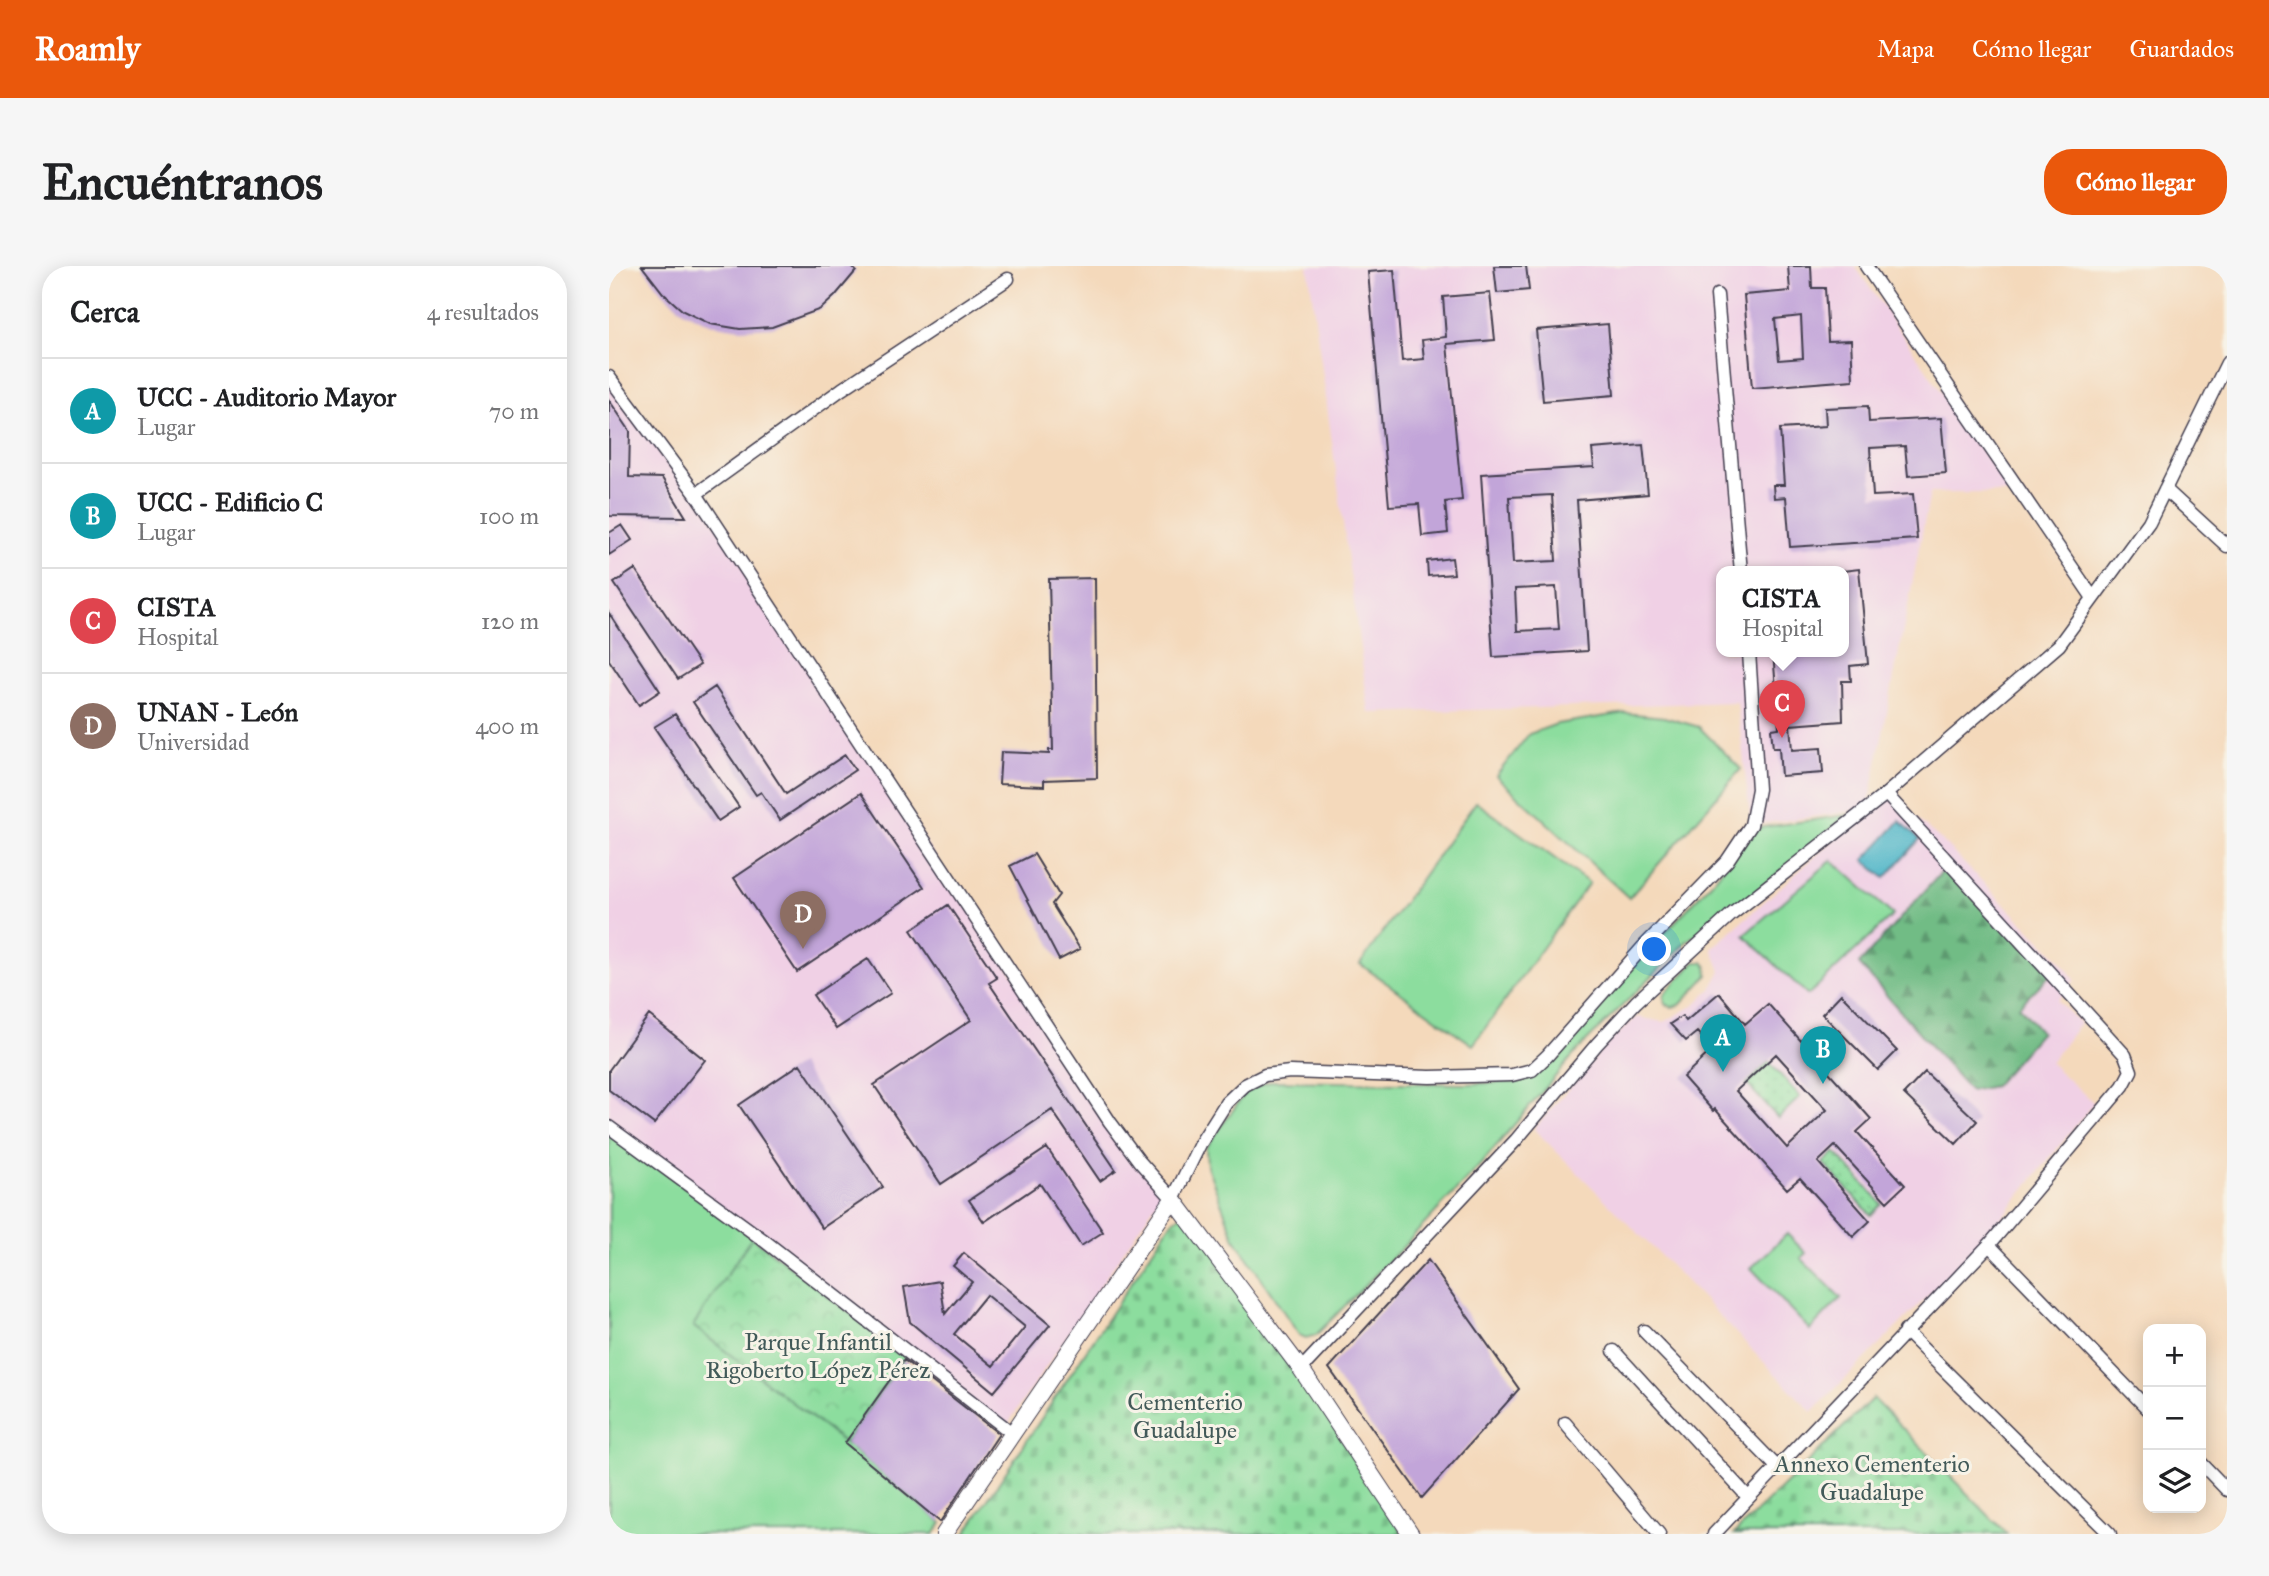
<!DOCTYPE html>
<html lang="es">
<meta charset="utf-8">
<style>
:root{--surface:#fff;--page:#f6f6f6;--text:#202124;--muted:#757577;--line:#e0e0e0;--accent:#ea580c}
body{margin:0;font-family:"IM FELL Great Primer",serif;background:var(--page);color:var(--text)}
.controls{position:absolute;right:21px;bottom:21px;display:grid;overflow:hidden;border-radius:14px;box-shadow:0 4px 18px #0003}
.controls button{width:63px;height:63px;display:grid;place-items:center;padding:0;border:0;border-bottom:2px solid var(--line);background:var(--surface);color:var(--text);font:35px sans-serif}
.you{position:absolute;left:1046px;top:684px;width:24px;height:24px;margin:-18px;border:5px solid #fff;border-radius:50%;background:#1a73e8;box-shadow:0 0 0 10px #1a73e833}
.badge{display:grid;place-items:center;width:46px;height:46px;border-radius:50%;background:var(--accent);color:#fff;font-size:23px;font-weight:700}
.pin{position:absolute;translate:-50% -58px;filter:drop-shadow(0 2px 4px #0008)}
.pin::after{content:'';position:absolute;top:37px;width:24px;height:21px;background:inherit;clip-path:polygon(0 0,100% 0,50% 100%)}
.popup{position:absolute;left:1107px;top:300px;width:133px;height:91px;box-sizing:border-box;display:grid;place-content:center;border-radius:14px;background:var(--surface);filter:drop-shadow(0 2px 5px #0005);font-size:23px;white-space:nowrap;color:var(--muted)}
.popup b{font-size:26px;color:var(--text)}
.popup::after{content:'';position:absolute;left:50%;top:100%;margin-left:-14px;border:14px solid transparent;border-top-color:var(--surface)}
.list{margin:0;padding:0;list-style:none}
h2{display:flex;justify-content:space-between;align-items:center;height:91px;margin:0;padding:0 28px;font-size:30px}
h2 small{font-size:23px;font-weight:400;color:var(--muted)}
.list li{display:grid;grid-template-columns:46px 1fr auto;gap:21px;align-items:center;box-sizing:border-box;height:105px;padding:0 28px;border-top:2px solid var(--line)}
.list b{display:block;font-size:26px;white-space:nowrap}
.list p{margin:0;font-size:23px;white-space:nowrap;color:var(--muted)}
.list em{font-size:23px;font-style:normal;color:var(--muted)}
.icon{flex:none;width:38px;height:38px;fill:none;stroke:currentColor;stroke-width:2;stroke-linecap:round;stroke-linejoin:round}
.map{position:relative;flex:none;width:1618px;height:1268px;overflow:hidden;border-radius:28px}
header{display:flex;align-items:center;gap:42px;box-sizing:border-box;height:98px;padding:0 35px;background:var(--accent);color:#fff}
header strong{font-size:33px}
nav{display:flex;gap:38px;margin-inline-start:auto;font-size:24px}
.intro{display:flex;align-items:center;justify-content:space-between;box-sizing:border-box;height:168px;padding:0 42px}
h1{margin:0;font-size:49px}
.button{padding:18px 32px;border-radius:28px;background:var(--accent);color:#fff;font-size:24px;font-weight:700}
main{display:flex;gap:42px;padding:0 42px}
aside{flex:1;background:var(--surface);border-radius:28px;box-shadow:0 4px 18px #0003}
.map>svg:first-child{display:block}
.built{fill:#f0d0e5;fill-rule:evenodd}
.grass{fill:#8cdd9e;stroke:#57806c;stroke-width:2}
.forest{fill:url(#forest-firs);stroke:#4a6f60;stroke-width:2}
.cemetery{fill:url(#cemetery-stones);stroke:#57806c;stroke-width:2}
.park{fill:url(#park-crowns);stroke:#57806c;stroke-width:2}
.garden{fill:url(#garden-dots);stroke:#57806c;stroke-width:2}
.water{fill:#4ab4c7;stroke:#366b81;stroke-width:2}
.building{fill:#c2a5d9;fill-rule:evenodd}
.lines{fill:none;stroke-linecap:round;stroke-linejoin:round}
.street-casing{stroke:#423d4e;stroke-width:15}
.secondary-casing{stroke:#423d4e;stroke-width:18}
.street{stroke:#fff;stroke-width:12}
.secondary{stroke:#fff;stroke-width:16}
.labels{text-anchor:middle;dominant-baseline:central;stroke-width:6;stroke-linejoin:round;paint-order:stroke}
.park-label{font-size:24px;fill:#425a59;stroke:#f7f3e8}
</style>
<header>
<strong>Roamly</strong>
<nav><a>Mapa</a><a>Cómo llegar</a><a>Guardados</a></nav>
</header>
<div class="intro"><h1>Encuéntranos</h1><a class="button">Cómo llegar</a></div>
<main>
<aside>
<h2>Cerca<small>4 resultados</small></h2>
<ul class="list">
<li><span class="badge" style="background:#0f9aa8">A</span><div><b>UCC - Auditorio Mayor</b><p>Lugar</p></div><em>70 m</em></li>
<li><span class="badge" style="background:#0f9aa8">B</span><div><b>UCC - Edificio C</b><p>Lugar</p></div><em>100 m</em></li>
<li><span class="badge" style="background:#e0444e">C</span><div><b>CISTA</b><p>Hospital</p></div><em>120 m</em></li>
<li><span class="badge" style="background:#8d6e63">D</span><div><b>UNAN - León</b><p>Universidad</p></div><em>400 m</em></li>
</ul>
</aside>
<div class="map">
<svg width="1618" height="1268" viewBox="0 0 1618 1268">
<defs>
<pattern id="forest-firs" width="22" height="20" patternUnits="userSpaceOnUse" patternTransform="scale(1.75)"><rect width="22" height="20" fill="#71bc85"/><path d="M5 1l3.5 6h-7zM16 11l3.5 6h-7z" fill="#5c986e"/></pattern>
<pattern id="cemetery-stones" width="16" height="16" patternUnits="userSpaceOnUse" patternTransform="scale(1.75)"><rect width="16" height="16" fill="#8cdd9e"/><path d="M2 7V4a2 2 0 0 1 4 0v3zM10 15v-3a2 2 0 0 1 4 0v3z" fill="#78bd89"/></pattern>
<pattern id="park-crowns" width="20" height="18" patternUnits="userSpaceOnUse" patternTransform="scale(1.75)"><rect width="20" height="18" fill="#8cdd9e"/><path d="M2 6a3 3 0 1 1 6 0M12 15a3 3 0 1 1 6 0" fill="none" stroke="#78bd89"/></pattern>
<pattern id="garden-dots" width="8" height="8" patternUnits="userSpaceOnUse" patternTransform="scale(1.75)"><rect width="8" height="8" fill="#8cdd9e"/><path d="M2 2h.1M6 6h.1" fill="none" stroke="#78bd89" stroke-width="1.8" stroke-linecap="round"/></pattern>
</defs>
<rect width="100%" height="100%" fill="#f7f3e8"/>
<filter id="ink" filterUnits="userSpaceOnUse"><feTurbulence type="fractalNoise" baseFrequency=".0143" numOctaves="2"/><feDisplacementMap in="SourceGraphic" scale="14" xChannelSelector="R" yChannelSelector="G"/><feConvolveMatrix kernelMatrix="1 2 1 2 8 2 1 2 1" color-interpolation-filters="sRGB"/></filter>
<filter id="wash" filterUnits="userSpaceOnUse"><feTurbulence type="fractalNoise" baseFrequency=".00686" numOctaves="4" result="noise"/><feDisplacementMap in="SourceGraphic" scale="28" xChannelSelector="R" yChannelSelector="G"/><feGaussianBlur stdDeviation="1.57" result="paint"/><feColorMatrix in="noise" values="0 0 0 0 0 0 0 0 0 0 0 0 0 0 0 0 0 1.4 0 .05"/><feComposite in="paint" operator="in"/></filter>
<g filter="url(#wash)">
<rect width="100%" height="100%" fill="#f4d9bb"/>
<path class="built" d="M699 0H1246L1402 227H1321L1259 543 1142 559 1128 436 760 447ZM1112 306H1234V386H1112Z
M0 111 87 228 501 856 555 925 396 1162 0 861Z
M1277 528 1328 570 1452 695 1466 714 1448 735 1471 757 1441 797 1485 837 1373 976 1203 1146 1075 1013 925 863 1001 775 1028 751 1055 756 1084 740 1102 723 1112 705 1103 682Z"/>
<path class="grass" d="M1016 447 1055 451 1090 461 1132 503 1020 632 887 510 920 468 948 458Z
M867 536 980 617 864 779 751 698Z
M1239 549 1136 635 1079 674 967 786 872 898 794 981 707 1069 697 1072 690 1069 626 973 598 900 597 882 639 823 664 815 855 818 908 816 941 798 1015 710 1097 623 1148 562Z
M1223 594 1284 649 1199 729 1135 669Z
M1086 696H1094L1098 701 1099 709 1071 739 1063 741 1057 738 1055 731 1057 726Z
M0 863 143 971 85 1060 236 1177 333 1257 325 1268H0Z
M1178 968 1197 987 1192 992 1232 1032 1201 1064 1142 1002Z"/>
<path class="forest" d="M1339 599 1446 704 1410 740 1432 766 1385 820 1361 825 1250 698Z"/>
<path class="cemetery" d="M576 946 672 1080 794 1268H356L563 955Z
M1264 1132 1398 1268H1125Z"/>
<path class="park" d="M143 971 297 1090 236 1177 84 1060Z"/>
<path class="garden" d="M1160 796 1191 831 1169 852 1138 818Z
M1226 886 1273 938 1262 949 1214 897Z"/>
<path class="water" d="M1291 555 1311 573 1276 612 1255 594Z"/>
<g id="blocks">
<path class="building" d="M33 0H242L247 5 226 30 212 43 163 61 131 63 101 58 74 45 54 27Z
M885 0H917L920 24 888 27Z
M1179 0H1202L1203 22H1216L1219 75 1242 74 1244 114 1143 122 1135 29 1181 25ZM1192 50 1194 92 1170 94 1166 53Z
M785 4 793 95 815 93 813 74 837 71 834 31 881 27 886 74 838 78 853 234 836 236 839 267 813 270 810 238 780 240 759 6Z
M999 58 1005 129 934 135 927 64Z
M0 134 21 165 20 211 53 212 77 251 0 250Z
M1259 140 1260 156 1332 152 1337 207 1299 210 1296 180 1261 182 1264 230 1304 228 1308 273 1181 281 1177 231 1165 232 1164 219H1175L1171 163 1217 160 1216 142Z
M1034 179 1039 228 968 234 978 385 884 391 872 208 985 201 983 183ZM943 229 947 295 904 297 900 231ZM947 321 950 363 908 365 906 323Z
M13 259 23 274 0 289V267Z
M843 292 845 308 819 310 818 295Z
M26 303 91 399 69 413 5 317Z
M1250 303 1259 398 1241 400 1242 415H1233L1234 455 1181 459 1183 484 1212 482 1214 507 1172 510 1170 482H1164L1162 463 1170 462 1164 386H1234V305Z
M486 312 488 512 435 514V520L390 518 392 486 440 488V484H444L440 313Z
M0 347 51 425 30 439 0 394Z
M106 421 177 528 236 489 246 504 171 554 152 526 147 529 84 436Z
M66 448 130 541 109 555 45 461Z
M252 527 315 621 188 706 125 612Z
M425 588 450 629 443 638 471 683 450 694 401 600Z
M339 639 388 712 380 717 507 904 491 915 443 844 332 918 265 819 362 754 302 664Z
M259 693 282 727 227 763 204 729Z
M1110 727 1136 758 1159 738 1262 853 1248 866 1296 919 1278 936 1226 880 1209 896 1261 955 1244 971 1191 912 1178 923 1106 843 1104 845 1074 811 1104 783 1088 766 1077 775 1061 758 1073 750 1077 755ZM1167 788 1218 844 1178 882 1127 825Z
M1232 728 1288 785 1269 804 1213 748Z
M40 749 96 794 45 858 0 824V804Z
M191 798 274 921 213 962 130 839Z
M1316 806 1368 855 1347 878 1295 828Z
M438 882 494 966 472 980 431 918 375 956 360 934Z
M355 987 441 1059 385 1126 301 1056 295 1021 331 1015 336 1048 363 1016 344 1000ZM377 1029 416 1061 384 1100 345 1068Z
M819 994 910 1123 813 1232 720 1102Z
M295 1094 390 1168 331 1256 236 1177Z"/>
</g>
</g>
<g filter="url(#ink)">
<use href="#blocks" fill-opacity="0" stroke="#423d4e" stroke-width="2"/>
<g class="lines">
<defs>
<path id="street" d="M1257 0 1484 332
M1108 29 1132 306
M0 111 87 228 501 856 530 895 564 933 591 878 617 837 636 819 656 809 681 806 821 811 903 809 923 804 938 790 1035 680 1118 595 1142 559 1149 523 1140 386
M1556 223 1618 280
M87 228 233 123 399 13
M0 861 153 973 403 1167
M1380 979 1539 1143
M1035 1065 1168 1201
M1296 1065 1501 1268
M1005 1085 1139 1231
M692 1103 907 874 988 778 1027 736 1123 648 1277 528 1450 379 1540 256 1618 97
M956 1157 1050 1268
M1592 1197 1618 1224
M1105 1268 1380 979 1514 820 1522 805 1516 789 1277 528"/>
<path id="secondary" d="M335 1268 564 933 692 1103 802 1268"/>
</defs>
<use href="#street" class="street-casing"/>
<use href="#secondary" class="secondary-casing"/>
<use href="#street" class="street"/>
<use href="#secondary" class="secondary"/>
</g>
</g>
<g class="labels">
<g class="park-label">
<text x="209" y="1076">Parque Infantil<tspan x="209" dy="28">Rigoberto López Pérez</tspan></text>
<text x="576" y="1136">Cementerio<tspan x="576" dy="28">Guadalupe</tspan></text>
<text x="1263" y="1198">Annexo Cementerio<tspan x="1263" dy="28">Guadalupe</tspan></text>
</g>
</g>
</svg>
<div class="controls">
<button>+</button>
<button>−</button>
<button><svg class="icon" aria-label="layers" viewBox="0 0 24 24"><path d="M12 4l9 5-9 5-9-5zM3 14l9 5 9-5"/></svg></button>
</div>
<div class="you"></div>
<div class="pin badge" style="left:1114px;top:806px;background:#0f9aa8">A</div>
<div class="pin badge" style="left:1214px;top:818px;background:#0f9aa8">B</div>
<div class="pin badge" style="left:1173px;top:472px;background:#e0444e">C</div>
<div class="popup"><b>CISTA</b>Hospital</div>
<div class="pin badge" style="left:194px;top:683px;background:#8d6e63">D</div>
</div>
</main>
